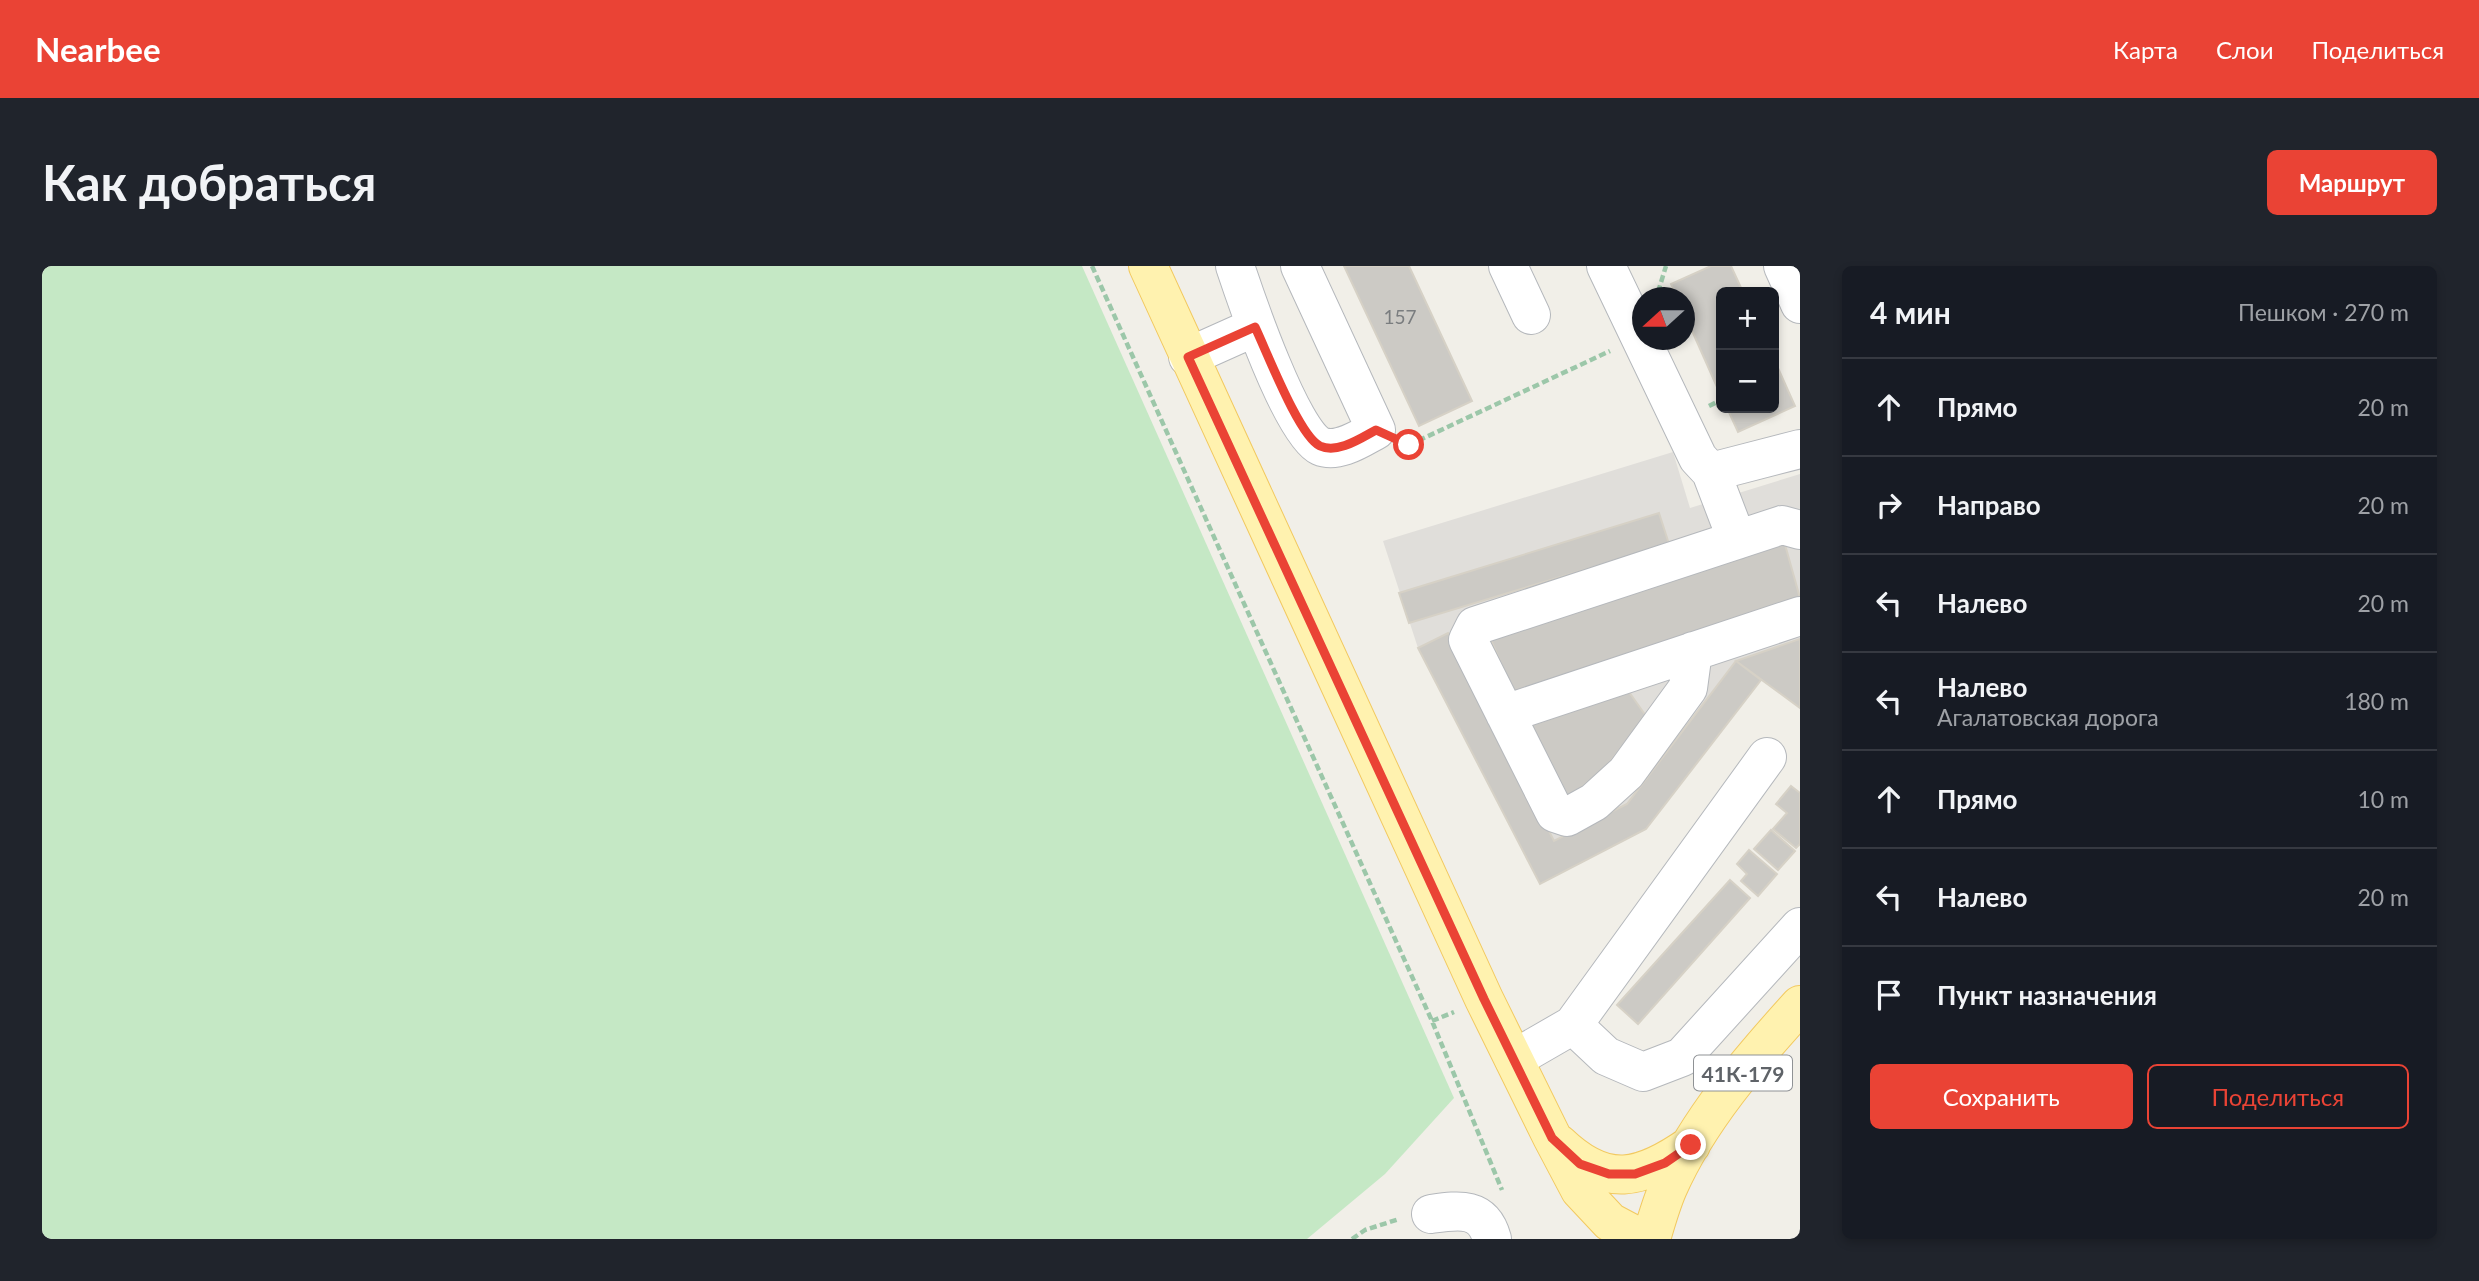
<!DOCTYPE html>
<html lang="ru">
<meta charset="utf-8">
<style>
:root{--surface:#171b24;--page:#20242c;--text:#f1f3f6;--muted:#9ea1a6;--line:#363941;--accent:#ea4335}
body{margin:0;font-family:Lato,sans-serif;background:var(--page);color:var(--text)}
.controls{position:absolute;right:21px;top:21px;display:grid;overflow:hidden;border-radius:10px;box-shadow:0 4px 10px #0003}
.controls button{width:63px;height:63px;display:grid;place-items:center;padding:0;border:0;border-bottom:2px solid var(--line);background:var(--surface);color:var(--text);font:35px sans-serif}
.compass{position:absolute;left:1590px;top:21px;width:63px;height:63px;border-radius:50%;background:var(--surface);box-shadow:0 4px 10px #0003;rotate:249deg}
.stop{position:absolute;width:21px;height:21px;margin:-16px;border:5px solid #ea4335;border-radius:50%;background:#fff}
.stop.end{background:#ea4335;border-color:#fff;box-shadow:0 2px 7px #0008}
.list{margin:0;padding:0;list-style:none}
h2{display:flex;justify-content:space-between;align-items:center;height:91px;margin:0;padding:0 28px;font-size:30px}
h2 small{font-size:23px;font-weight:400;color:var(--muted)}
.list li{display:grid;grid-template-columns:46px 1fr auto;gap:21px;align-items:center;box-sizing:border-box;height:98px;padding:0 28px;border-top:2px solid var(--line)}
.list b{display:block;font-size:26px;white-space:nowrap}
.list p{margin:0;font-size:23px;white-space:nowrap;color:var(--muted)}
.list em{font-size:23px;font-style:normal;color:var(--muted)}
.actions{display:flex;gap:14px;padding:21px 28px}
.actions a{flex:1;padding:16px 0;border:2px solid var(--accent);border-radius:10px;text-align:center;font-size:24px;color:var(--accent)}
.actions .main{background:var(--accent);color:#fff}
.icon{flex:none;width:38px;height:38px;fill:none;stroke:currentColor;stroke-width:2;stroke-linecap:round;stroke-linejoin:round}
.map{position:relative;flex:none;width:1758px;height:973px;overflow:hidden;border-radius:10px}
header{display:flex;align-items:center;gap:42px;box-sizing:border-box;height:98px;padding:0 35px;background:var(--accent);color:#fff}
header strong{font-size:33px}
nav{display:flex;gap:38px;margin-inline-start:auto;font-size:24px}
.intro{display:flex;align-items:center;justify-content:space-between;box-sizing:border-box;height:168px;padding:0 42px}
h1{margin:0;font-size:49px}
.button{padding:18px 32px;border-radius:10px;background:var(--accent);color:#fff;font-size:24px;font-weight:700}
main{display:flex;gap:42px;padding:0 42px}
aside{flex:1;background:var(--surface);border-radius:10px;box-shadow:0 4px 10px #0003}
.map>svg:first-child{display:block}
.industrial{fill:#e0deda}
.green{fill:#c5e8c5}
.building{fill:#cccac5;stroke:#d6d1c6;stroke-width:2}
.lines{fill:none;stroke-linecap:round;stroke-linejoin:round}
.minor-casing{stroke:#b5b8bc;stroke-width:40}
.major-casing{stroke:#f2c960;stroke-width:40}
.path{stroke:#9cc7a9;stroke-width:4.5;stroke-dasharray:7 3.5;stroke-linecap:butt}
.minor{stroke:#fff;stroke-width:38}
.major{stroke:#fff2af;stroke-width:38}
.route{stroke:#ea4335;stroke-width:9}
.labels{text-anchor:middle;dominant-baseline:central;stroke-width:5;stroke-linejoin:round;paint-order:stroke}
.number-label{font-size:19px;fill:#7a7d7f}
.shield{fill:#fff;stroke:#8f9295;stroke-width:2}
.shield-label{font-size:21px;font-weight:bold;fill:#5f6368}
</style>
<header>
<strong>Nearbee</strong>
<nav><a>Карта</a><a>Слои</a><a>Поделиться</a></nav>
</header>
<div class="intro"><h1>Как добраться</h1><a class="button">Маршрут</a></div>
<main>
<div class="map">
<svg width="1758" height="973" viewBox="0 0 1758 973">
<rect width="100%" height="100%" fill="#f1efe8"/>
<path class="industrial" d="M1631 186 1648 242 1758 208V373L1695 395 1719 414 1604 563 1498 618 1376 382 1341 275Z"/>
<path class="green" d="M0 0H1040L1412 832 1343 908 1265 973H0Z"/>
<path class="building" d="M1302 0H1367L1430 135 1377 160Z
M1669 0H1689L1701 26H1679V130L1643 49V32H1635L1629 18Z
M1732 93 1753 140 1696 166 1685 142H1732Z
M1617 247 1627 278 1367 357 1357 327Z
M1742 275 1758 332 1472 427 1448 372Z
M1406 367 1512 575 1585 538 1694 395 1719 414 1604 563 1498 618 1376 382Z
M1758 373V442L1694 395Z
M1587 426 1604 450 1563 502 1523 534 1483 461Z
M1749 520 1758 527V578L1754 582 1731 563 1745 547 1734 538Z
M1729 564 1753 585 1736 604 1712 583Z
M1707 584 1735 608 1716 630 1699 615 1705 608 1695 598Z
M1688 614 1708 632 1596 758 1575 739Z"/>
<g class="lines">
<defs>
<path id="minor" d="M1193 0C1204 33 1250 168 1278 180 1296 188 1319 172 1334 164L1258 0
M1466 0 1489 49
M1564 0 1656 192 1669 206 1758 183
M1741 0 1758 38
M1146 91 1213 61
M1669 206 1695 274
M1651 385 1646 422 1584 507 1552 536 1525 551 1513 547 1426 374 1433 360 1740 259 1758 264
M1463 448 1758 350
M1531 759 1725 491
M1472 793 1531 759 1564 790 1601 806 1640 791 1758 661
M1389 948C1417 944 1441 940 1450 973"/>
<path id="major" d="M1106 0 1442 733 1510 871 1538 924 1568 956 1600 973
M1517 878C1564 923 1599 914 1649 879
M1609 973C1614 956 1619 938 1626 922 1656 854 1709 793 1758 739"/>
</defs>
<use href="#minor" class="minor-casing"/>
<use href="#major" class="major-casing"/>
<path class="path" d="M1050 0 1390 755 1460 924
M1616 26 1624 0
M1667 140 1679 134
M1367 179 1568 85
M1390 755 1412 746
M1310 973 1323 964 1357 953"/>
<use href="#minor" class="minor"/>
<use href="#major" class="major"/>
</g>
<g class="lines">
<path class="route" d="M1367 179 1334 164C1319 172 1296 188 1278 180 1257 170 1225 86 1213 61L1146 91 1442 733 1510 872 1538 898 1567 908H1593L1623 897 1649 879"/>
</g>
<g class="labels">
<g class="number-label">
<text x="1358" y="50">157</text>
</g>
<rect class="shield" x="1652" y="789.5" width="98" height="35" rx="5"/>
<g class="shield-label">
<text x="1701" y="807">41К-179</text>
</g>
</g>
</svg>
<div class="controls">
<button>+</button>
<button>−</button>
</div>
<svg class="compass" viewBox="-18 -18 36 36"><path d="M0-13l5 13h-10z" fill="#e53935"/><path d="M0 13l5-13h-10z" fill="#9ea1a6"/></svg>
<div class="stop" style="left:1367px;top:179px"></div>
<div class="stop end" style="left:1649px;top:879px"></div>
</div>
<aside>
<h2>4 мин<small>Пешком · 270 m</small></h2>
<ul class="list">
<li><svg class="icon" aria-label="ahead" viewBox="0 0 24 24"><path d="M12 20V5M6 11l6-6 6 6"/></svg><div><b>Прямо</b></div><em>20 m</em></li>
<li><svg class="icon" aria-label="right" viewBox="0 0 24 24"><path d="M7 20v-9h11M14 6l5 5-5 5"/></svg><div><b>Направо</b></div><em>20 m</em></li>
<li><svg class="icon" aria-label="left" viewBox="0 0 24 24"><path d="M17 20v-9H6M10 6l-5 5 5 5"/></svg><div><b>Налево</b></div><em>20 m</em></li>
<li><svg class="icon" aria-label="left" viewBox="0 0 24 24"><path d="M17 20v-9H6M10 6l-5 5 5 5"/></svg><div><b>Налево</b><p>Агалатовская дорога</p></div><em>180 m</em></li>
<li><svg class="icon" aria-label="ahead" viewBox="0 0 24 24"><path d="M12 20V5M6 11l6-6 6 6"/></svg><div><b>Прямо</b></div><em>10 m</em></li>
<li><svg class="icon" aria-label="left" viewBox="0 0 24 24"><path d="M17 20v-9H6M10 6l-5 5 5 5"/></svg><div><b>Налево</b></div><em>20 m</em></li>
<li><svg class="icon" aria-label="arrive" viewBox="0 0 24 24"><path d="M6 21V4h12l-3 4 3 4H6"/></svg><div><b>Пункт назначения</b></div></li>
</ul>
<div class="actions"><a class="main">Сохранить</a><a>Поделиться</a></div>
</aside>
</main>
